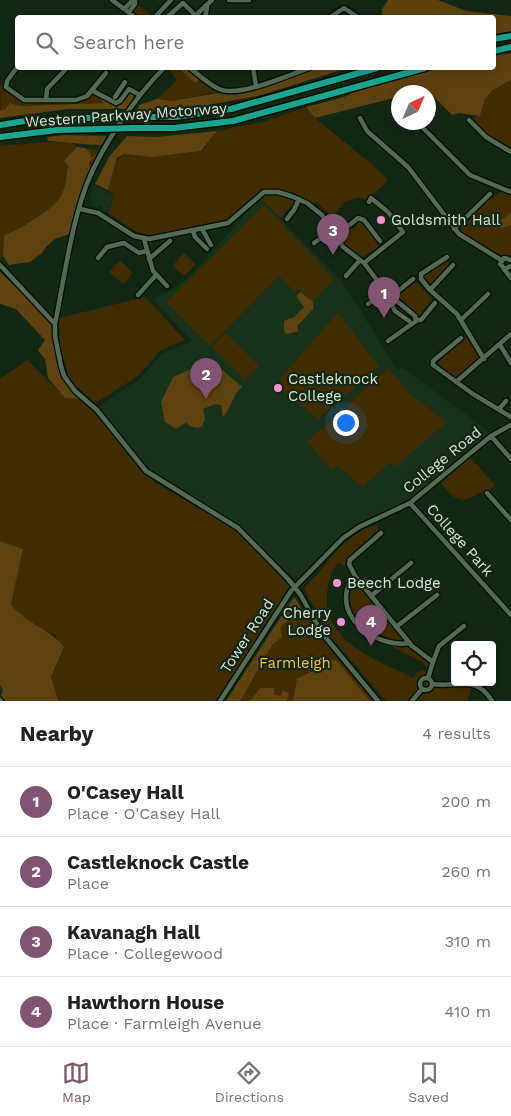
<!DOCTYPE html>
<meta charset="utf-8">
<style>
:root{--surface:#fff;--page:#f2f2f2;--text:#222;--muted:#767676;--line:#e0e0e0;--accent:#805472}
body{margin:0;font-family:"Work Sans",sans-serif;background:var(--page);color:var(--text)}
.controls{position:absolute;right:15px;bottom:15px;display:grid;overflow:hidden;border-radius:5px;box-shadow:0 2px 12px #0003}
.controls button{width:45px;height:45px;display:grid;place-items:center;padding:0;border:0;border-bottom:1px solid var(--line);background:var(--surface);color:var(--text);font:25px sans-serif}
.compass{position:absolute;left:391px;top:85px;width:45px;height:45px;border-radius:50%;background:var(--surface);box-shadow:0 2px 12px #0003;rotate:44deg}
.you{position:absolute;left:345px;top:422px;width:18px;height:18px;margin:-12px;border:4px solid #fff;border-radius:50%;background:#1a73e8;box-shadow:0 0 0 8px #1a73e833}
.badge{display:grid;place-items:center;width:32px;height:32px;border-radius:50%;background:var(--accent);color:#fff;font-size:16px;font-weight:700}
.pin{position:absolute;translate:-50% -41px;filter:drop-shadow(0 1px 2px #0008)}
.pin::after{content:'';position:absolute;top:26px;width:18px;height:15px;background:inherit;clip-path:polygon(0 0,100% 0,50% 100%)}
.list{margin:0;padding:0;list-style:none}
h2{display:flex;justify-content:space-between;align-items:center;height:65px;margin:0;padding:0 20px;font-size:21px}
h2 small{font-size:16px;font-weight:400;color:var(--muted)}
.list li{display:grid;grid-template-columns:32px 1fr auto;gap:15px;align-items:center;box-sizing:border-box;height:70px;padding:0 20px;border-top:1px solid var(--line)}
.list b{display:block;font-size:19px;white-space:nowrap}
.list p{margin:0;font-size:16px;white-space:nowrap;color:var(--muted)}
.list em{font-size:16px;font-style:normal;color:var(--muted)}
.icon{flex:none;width:28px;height:28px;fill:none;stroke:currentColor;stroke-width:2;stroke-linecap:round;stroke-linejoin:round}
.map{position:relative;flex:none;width:511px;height:701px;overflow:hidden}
.search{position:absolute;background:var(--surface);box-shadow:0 2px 12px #0003;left:15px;right:15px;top:15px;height:55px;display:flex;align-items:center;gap:12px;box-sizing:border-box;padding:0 18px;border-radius:5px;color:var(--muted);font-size:19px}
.sheet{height:345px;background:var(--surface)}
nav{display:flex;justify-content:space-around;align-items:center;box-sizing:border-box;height:70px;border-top:1px solid var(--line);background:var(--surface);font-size:14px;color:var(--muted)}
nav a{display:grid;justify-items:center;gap:2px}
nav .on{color:var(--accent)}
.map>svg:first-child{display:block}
.built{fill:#18311b}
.green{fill:#412b00}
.forest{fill:#5e4310}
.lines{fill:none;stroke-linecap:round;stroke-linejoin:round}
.minor-casing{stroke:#011002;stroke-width:7}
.highway-casing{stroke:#011002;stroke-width:9}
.minor{stroke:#536a55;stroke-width:4.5}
.highway{stroke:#1aa591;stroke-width:6}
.highway-bridge-casing{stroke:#011002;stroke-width:9;stroke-linecap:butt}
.highway-bridge{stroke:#1aa591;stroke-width:6}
.poi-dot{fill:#f491d3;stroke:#132715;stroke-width:2}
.labels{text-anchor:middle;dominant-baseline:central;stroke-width:4.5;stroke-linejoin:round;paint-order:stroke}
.street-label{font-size:15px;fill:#d7e3d7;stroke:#132715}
.poi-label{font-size:15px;fill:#d7e3d7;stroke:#132715;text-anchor:start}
.park-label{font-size:15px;fill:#ffbe3e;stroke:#132715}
</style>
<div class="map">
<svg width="511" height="701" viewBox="0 0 511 701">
<rect width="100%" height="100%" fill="#132715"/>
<path class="built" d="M94 185 114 196 107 212 102 209 103 206 100 205 98 208 93 207 89 197Z
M260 198 343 283 398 371 402 367 489 432 420 492 397 508 362 521 346 533 299 578H294L238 526 195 497 153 474 97 407 140 379 162 354 192 341 152 299 172 290 188 278Z"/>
<path class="green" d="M137 4 150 14 146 17H140L132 10Z
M167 68H182L181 70 222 91 171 101 157 99 177 80Z
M511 80V148L489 136 474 120 475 116H480L485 99 493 90Z
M0 84 18 99 25 101 85 100 94 94 101 98 103 103 21 106 9 103 7 109 1 110Z
M306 107 315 118 373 165 388 180 387 182 366 200 358 197 345 202 332 217 316 202 314 205 294 194 264 189 229 221 152 235C133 234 123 221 108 213L114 196 108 190 116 162 124 154 152 157 201 151 200 154 217 131 263 122Z
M47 142H71L77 147C64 159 69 179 62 194 55 209 19 229 4 236L3 256 0 258V146Z
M85 148 99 150 90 171 88 162 90 152Z
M503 191 511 194V255C500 259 466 240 460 229L487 201Z
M274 193 296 201 293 208 290 207 280 218 260 198 264 194Z
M264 205 334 279 313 302 299 289 295 292 279 276 210 346 166 302Z
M357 220H362L377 241 378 247 361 258 348 248 341 236 350 227 354 229 356 227Z
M184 253 196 264 184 276 172 266Z
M120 260 133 273 123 284 109 272Z
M446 260 450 265 444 273 429 285 422 279 423 275Z
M416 282 432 299 418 317 397 296Z
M145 297 185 340 161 350 138 376 96 403 71 382 60 348 59 318Z
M338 312 379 367 318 419 280 389V379Z
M226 333 259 366 245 380 212 347Z
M466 337 478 354 479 360 459 377H454L438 365V362Z
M27 360 65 397 82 399 154 482 236 530 290 586 217 701H58L51 677 58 663 56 635C38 629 23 619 11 604L23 549 0 541V379Z
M388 368 412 396 447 422 395 467 390 462 363 487 338 465 332 470 307 442Z
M470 457 495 485 484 495 481 492C460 505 456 501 441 483Z
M376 525 379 529 349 557 344 566 338 563C330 573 328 583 327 595 324 644 379 660 413 678L417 672 424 670C445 697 446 683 472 688L467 701H386L331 637 305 591V587C329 565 343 534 376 525Z
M354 580 410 647 429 664 427 668 422 662 393 647 387 637 368 629 369 618 365 613 354 614 349 598Z
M294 597 336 657 374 701H226Z"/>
<path class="forest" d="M388 0H438L466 11 511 16V31L494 34V18L382 17V9Z
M511 53V80L493 90 485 99 480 116 459 113 452 115 427 90 415 92H398V97L315 118 306 107C316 104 347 98 351 93L441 68H494V56Z
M182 68H188L201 79 195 83 181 70Z
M313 68H348L258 96 186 109 137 111 139 105 157 99 171 101 241 89Z
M129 91 136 93 127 109H68L0 118V110L6 109 9 103 21 106 103 103 101 98 120 103Z
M217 131 201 151 152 157 124 154 117 158 108 190 95 184 109 157 127 136 156 137Z
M64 135 106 136 102 145C98 146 57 141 48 141L47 137Z
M77 147 85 148 90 152 91 158 97 155 89 162 90 171 72 233 55 239 45 248 42 253 30 262 9 265 3 256 4 236C19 229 55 209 62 194 66 185 66 176 68 166L64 161Z
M511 212V225L500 229 498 223Z
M0 272 54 324 59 367 63 377 82 399 65 398 48 378 45 359 38 350 45 340 16 309 0 304Z
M301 292 313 302V309L297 326 298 331 287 334 284 332V321L294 317 304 307 296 296Z
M202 364 218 366 242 387C232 394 232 408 223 417L221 405 215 404 203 409 205 419 202 426 198 428 189 426 187 422 176 429 165 422 161 402 173 377Z
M0 541 23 549 11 604C27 625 51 629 64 647L51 677 58 701H2L0 697 3 690 0 685Z
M294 597 301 607 280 628 282 637 272 645 240 701H226Z
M321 656 337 661 370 701H293L297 679 313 671 315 662Z
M260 688H274V694L280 696 283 691 289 693 287 701H250Z"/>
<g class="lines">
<defs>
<path id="minor" d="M112 0 136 18
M229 0H249
M205 6 207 7 205 18
M124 9 133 0
M129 12 135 4V0
M195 16 212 0
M154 18 171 0
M166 18 183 3 195 15
M329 18 344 8 359 18
M18 66 7 81 6 87 24 100H76L87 96 106 73
M164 68C135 97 99 150 85 189 70 232 64 280 55 324V336L61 366 64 376 75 391 97 410 146 471 238 528 288 579 300 594 322 633 378 701
M190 68C199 75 208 84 219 89 239 98 288 75 309 68
M253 68 256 86
M93 91 116 103 120 101 129 89 140 95
M115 97 125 82
M46 100 47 89 66 69
M360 118 367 131 408 167 459 234 501 260
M469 120 486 137 511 152
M417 122 470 175 511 192
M80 209 98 213 134 236 149 239 228 223 264 192H278L291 196 307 203 322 215 343 247 364 263 386 292 415 316 416 321 388 341
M287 219 294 210 299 199
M202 229 211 245
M454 229 490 194
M193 231 195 237 207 249
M337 235 358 218 364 220 380 241
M144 239 153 271 167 286
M314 243 333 229
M447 257 421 274V279L430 290 453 265
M98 258 107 247 124 243 139 253 146 251
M149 259 170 241
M511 260 504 258 500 264 505 269 511 266
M364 263 403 232 388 212 371 198 369 202
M0 265 55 324
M504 269 511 278
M346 276 360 260
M430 290 457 314 484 359
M138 295 156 275
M392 296 413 279
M390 301 395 311 409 321
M368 304 386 292
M416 320H421L435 303
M461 320 488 294
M461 338 433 361V365L473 394 511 417
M500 345 511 363
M456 382 511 334
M499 409 506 401
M491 436 511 459
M487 493 511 520
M410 503 511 615
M381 533 350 560 349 564 355 576 412 646 433 662 428 678
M355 576C350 580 349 584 347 590 339 623 381 648 409 643
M371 596 411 563
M396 627 437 595
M433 662 439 646 464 626
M420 684a6 6 0 1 1 12 0a6 6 0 1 1-12 0Z
M432 684C458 688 476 674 492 701
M0 700 1 701
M220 701 291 591 343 538 359 527 410 503 491 436 511 425
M412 701 422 689"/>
<path id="highway" d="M494 39 511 36
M494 51 511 47
M145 117H175L231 109 377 68
M0 125 25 121 109 117
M132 128H174L233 121 425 68
M0 137 57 130 102 129"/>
</defs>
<use href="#minor" class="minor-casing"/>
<use href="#highway" class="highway-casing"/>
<use href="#minor" class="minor"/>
<use href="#highway" class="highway"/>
<defs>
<path id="highway-bridge" d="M109 117H145
M102 129 132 128"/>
</defs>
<use href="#highway-bridge" class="highway-bridge-casing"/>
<use href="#highway-bridge" class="highway-bridge"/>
</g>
<g class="poi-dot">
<circle cx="381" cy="220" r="5"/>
<circle cx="278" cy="388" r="5"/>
<circle cx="337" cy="583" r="5"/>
<circle cx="341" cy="622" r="5"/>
</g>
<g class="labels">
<g class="street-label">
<text transform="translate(126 115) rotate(-4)">Western Parkway Motorway</text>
<text transform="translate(442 460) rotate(-39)">College Road</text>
<text transform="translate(460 540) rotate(48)">College Park</text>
<text transform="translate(247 636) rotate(-57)">Tower Road</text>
</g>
<g class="poi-label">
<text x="391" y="220">Goldsmith Hall</text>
<text x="288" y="379">Castleknock<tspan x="288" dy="17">College</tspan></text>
<text x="347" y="583">Beech Lodge</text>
<text x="331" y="613" text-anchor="end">Cherry<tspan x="331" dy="17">Lodge</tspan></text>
</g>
<g class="park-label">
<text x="295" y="663">Farmleigh</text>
</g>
</g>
</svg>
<div class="controls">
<button><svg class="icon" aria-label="locate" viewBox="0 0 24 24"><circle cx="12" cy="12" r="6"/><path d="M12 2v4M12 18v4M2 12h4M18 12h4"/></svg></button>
</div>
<svg class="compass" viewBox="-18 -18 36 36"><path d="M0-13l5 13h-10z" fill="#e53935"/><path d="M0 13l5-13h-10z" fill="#767676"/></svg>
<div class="you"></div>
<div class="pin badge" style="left:384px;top:318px">1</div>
<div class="pin badge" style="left:206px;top:399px">2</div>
<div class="pin badge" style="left:333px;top:255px">3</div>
<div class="pin badge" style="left:371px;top:646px">4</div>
<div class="search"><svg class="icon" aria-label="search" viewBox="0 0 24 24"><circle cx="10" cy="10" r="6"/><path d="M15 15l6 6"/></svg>Search here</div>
</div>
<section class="sheet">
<h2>Nearby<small>4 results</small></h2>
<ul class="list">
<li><span class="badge">1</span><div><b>O'Casey Hall</b><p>Place · O'Casey Hall</p></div><em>200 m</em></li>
<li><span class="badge">2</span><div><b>Castleknock Castle</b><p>Place</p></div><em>260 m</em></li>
<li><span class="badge">3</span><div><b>Kavanagh Hall</b><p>Place · Collegewood</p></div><em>310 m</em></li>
<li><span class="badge">4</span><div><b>Hawthorn House</b><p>Place · Farmleigh Avenue</p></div><em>410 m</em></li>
</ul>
</section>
<nav>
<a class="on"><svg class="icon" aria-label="map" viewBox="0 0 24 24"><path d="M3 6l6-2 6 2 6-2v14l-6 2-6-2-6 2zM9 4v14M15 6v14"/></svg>Map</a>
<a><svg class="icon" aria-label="directions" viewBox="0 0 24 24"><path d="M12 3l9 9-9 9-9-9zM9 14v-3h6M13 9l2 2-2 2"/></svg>Directions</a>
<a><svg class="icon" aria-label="saved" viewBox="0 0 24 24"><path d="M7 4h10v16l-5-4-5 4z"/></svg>Saved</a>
</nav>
